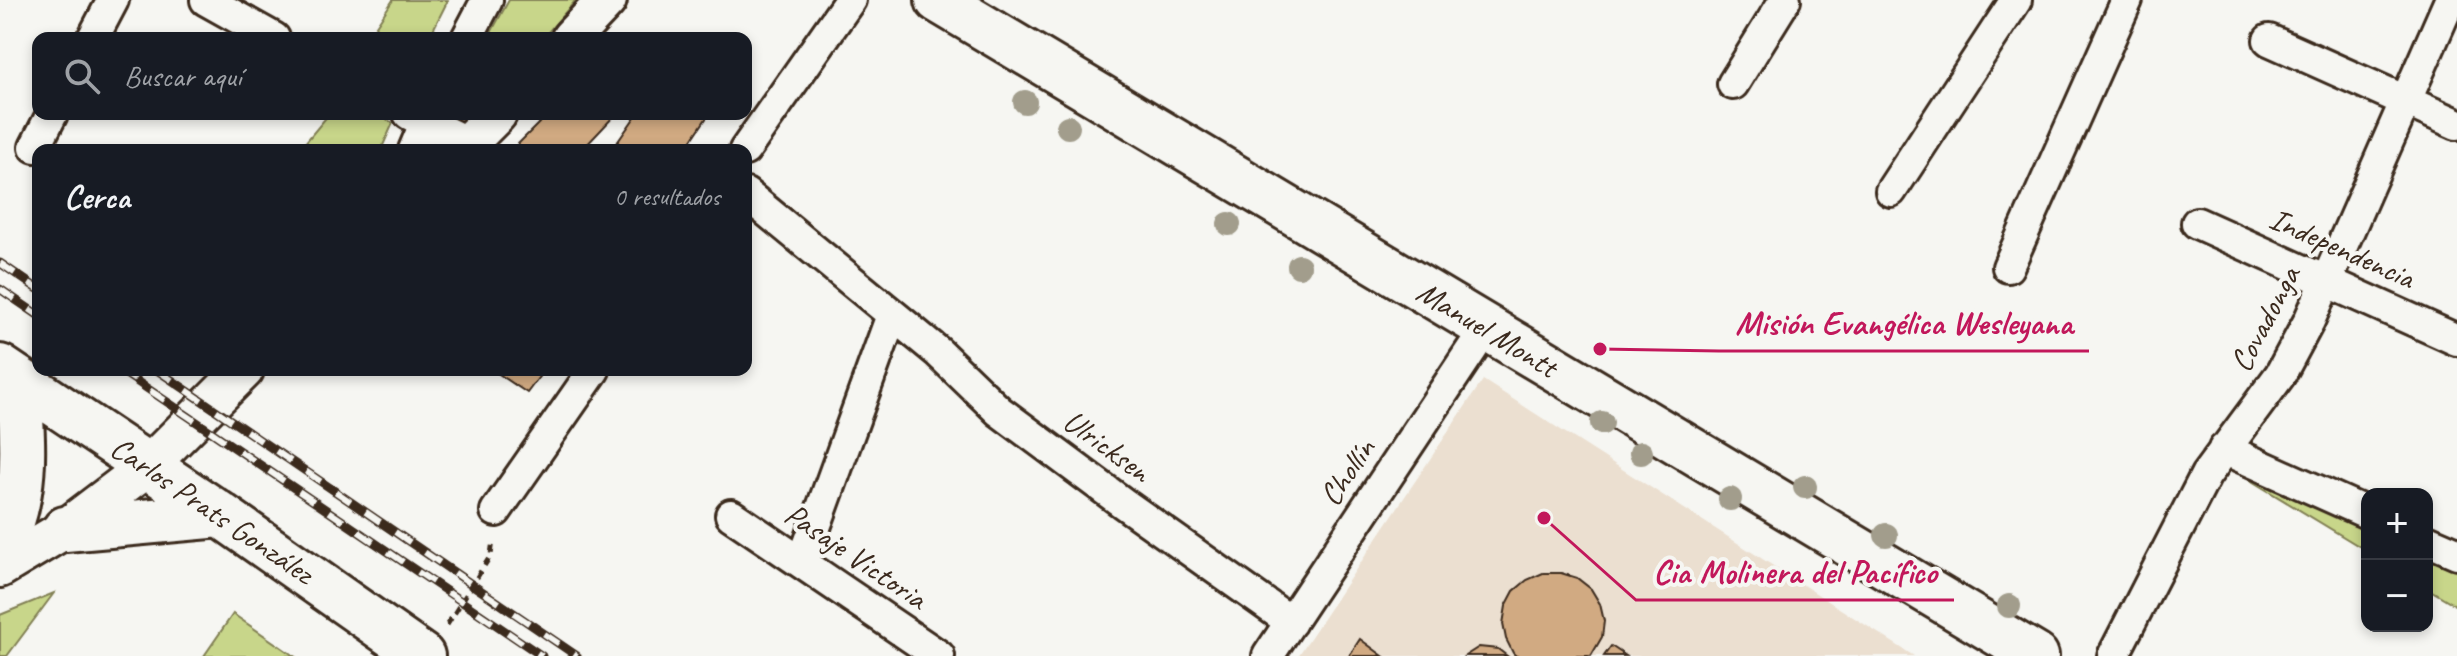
<!DOCTYPE html>
<html lang="es">
<meta charset="utf-8">
<style>
:root{--surface:#171b24;--page:#20242c;--text:#f1f3f6;--muted:#9ea1a6;--line:#363941}
body{margin:0;font-family:Caveat,sans-serif;background:var(--page);color:var(--text)}
.controls{position:absolute;right:24px;bottom:24px;display:grid;overflow:hidden;border-radius:16px;box-shadow:0 4px 12px #0003}
.controls button{width:72px;height:72px;display:grid;place-items:center;padding:0;border:0;border-bottom:2px solid var(--line);background:var(--surface);color:var(--text);font:40px sans-serif}
.list{margin:0;padding:0;list-style:none}
h2{display:flex;justify-content:space-between;align-items:center;height:104px;margin:0;padding:0 32px;font-size:34px}
h2 small{font-size:26px;font-weight:400;color:var(--muted)}
.icon{flex:none;width:44px;height:44px;fill:none;stroke:currentColor;stroke-width:2;stroke-linecap:round;stroke-linejoin:round}
.map{position:relative;flex:none;width:2457px;height:656px;overflow:hidden}
.search{position:absolute;background:var(--surface);box-shadow:0 4px 12px #0003;left:32px;top:32px;width:720px;height:88px;display:flex;align-items:center;gap:20px;box-sizing:border-box;padding:0 28px;border-radius:16px;color:var(--muted);font-size:30px}
.panel{position:absolute;background:var(--surface);box-shadow:0 4px 12px #0003;left:32px;top:144px;width:720px;height:232px;border-radius:16px}
.map>svg:first-child{display:block}
.built{fill:#ebdfd0}
.green{fill:#c8d68a;stroke:#828054;stroke-width:2}
.building{fill:#d1aa82;stroke:#3b2a1e;stroke-width:2}
.lines{fill:none;stroke-linecap:round;stroke-linejoin:round}
.minor-casing{stroke:#3b2a1e;stroke-width:36}
.tertiary-casing{stroke:#3b2a1e;stroke-width:44}
.primary-casing{stroke:#3b2a1e;stroke-width:50}
.path{stroke:#3b2a1e;stroke-width:5;stroke-dasharray:8 6;stroke-linecap:butt}
.minor{stroke:#f6f6f2;stroke-width:30}
.tertiary{stroke:#f6f6f2;stroke-width:38}
.primary{stroke:#f6f6f2;stroke-width:44}
.rail-casing{stroke:#3b2a1e;stroke-width:9}
.rail{stroke:#f6f6f2;stroke-width:6;stroke-dasharray:18;stroke-linecap:butt}
.tree{fill:#a29d8c}
.labels{text-anchor:middle;dominant-baseline:central;stroke-width:8;stroke-linejoin:round;paint-order:stroke}
.street-label{font-size:32px;fill:#3b2a1e;stroke:#f6f6f2}
.leader{fill:none;stroke:#c2185b;stroke-width:3}
.callout-dot{fill:#c2185b;stroke:#f6f6f2;stroke-width:3}
.callout-label{font-size:34px;text-anchor:middle;font-weight:bold;fill:#c2185b;stroke:#f6f6f2;stroke-width:8;stroke-linejoin:round;paint-order:stroke}
</style>
<div class="map">
<svg width="2457" height="656" viewBox="0 0 2457 656">
<rect width="100%" height="100%" fill="#f6f6f2"/>
<filter id="ink" filterUnits="userSpaceOnUse"><feTurbulence type="fractalNoise" baseFrequency=".0125" numOctaves="2"/><feDisplacementMap in="SourceGraphic" scale="16" xChannelSelector="R" yChannelSelector="G"/><feConvolveMatrix kernelMatrix="1 2 1 2 8 2 1 2 1" color-interpolation-filters="sRGB"/></filter>
<g filter="url(#ink)">
<path class="built" d="M1483 380 1914 656H1298Z"/>
<path class="green" d="M393 0H448L429 38H368Z
M509 0H576L543 38H488Z
M329 114H377L393 123 381 150H299Z
M2251 470 2367 525V551L2250 480Z
M2427 553 2457 567V606L2427 588Z
M54 593 7 656H0V615Z
M233 614 294 656H204Z"/>
<path class="building" d="M548 114H616L582 150H512Z
M637 114H709L685 150H612Z
M493 370H544L527 393Z
M1543 573H1561L1577 578 1591 589 1600 604 1604 621 1602 637 1591 656H1516L1513 653 1506 639 1503 624 1506 606 1514 591 1527 580Z
M1360 639 1383 656H1349Z
M1611 646 1626 656H1604Z
M1479 647 1498 649 1507 656H1465Z"/>
<g class="lines">
<defs>
<path id="minor" d="M206 0 274 38
M93 38 113 0
M467 38 487 0
M2269 40 2457 124
M1733 84 1785 0
M409 114 468 143
M35 147 52 114
M414 150 429 114
M745 150 850 0
M1891 191 2016 0
M746 194 938 352 999 411 1123 503 1291 622
M2197 223 2457 340
M2008 267 2127 0
M2224 449 2367 513
M496 511 594 370
M731 515 939 656
M2427 540 2457 553
M802 563 892 315
M1268 656 1486 328
M2113 656 2206 475 2280 375 2309 321 2450 0"/>
<path id="tertiary" d="M571 38 607 0
M461 150 497 114
M0 568 65 529 148 466 244 370"/>
<path id="primary" d="M938 0 2036 656
M0 367 221 515 422 656
M65 529 221 515
M0 553C29 490 23 445 18 379"/>
</defs>
<use href="#minor" class="minor-casing"/>
<use href="#tertiary" class="tertiary-casing"/>
<use href="#primary" class="primary-casing"/>
<path class="path" d="M447 625 491 555 493 540"/>
<use href="#minor" class="minor"/>
<use href="#tertiary" class="tertiary"/>
<use href="#primary" class="primary"/>
<defs>
<path id="rail" d="M0 263 38 289
M0 289 38 315
M120 370 542 656
M157 370 577 656"/>
</defs>
<use href="#rail" class="rail-casing"/>
<use href="#rail" class="rail"/>
</g>
<g class="tree">
<circle cx="1025" cy="102" r="12"/>
<circle cx="1068" cy="127" r="12"/>
<circle cx="1229" cy="224" r="12"/>
<circle cx="1299" cy="266" r="12"/>
<circle cx="1602" cy="423" r="12"/>
<circle cx="1641" cy="453" r="12"/>
<circle cx="1805" cy="487" r="12"/>
<circle cx="1730" cy="499" r="12"/>
<circle cx="1886" cy="535" r="12"/>
<circle cx="2009" cy="606" r="12"/>
</g>
</g>
<g class="labels">
<g class="street-label">
<text transform="translate(2342 248) rotate(24)">Independencia</text>
<text transform="translate(2265 319) rotate(-62)">Covadonga</text>
<text transform="translate(1487 329) rotate(31)">Manuel Montt</text>
<text transform="translate(1107 446) rotate(36)">Ulricksen</text>
<text transform="translate(1347 472) rotate(-56)">Chollín</text>
<text transform="translate(212 510) rotate(34)">Carlos Prats González</text>
<text transform="translate(856 556) rotate(34)">Pasaje Victoria</text>
</g>
</g>
<path class="leader" d="M1600 349L1719 351H2089M1544 518L1636 600H1954"/>
<g class="callout-dot">
<circle cx="1600" cy="349" r="8"/>
<circle cx="1544" cy="518" r="8"/>
</g>
<g class="callout-label">
<text x="1904" y="334">Misión Evangélica Wesleyana</text>
<text x="1795" y="583">Cia Molinera del Pacífico</text>
</g>
</svg>
<div class="controls">
<button>+</button>
<button>−</button>
</div>
<div class="search"><svg class="icon" aria-label="search" viewBox="0 0 24 24"><circle cx="10" cy="10" r="6"/><path d="M15 15l6 6"/></svg>Buscar aquí</div>
<section class="panel">
<h2>Cerca<small>0 resultados</small></h2>
<ul class="list">
</ul>
</section>
</div>
